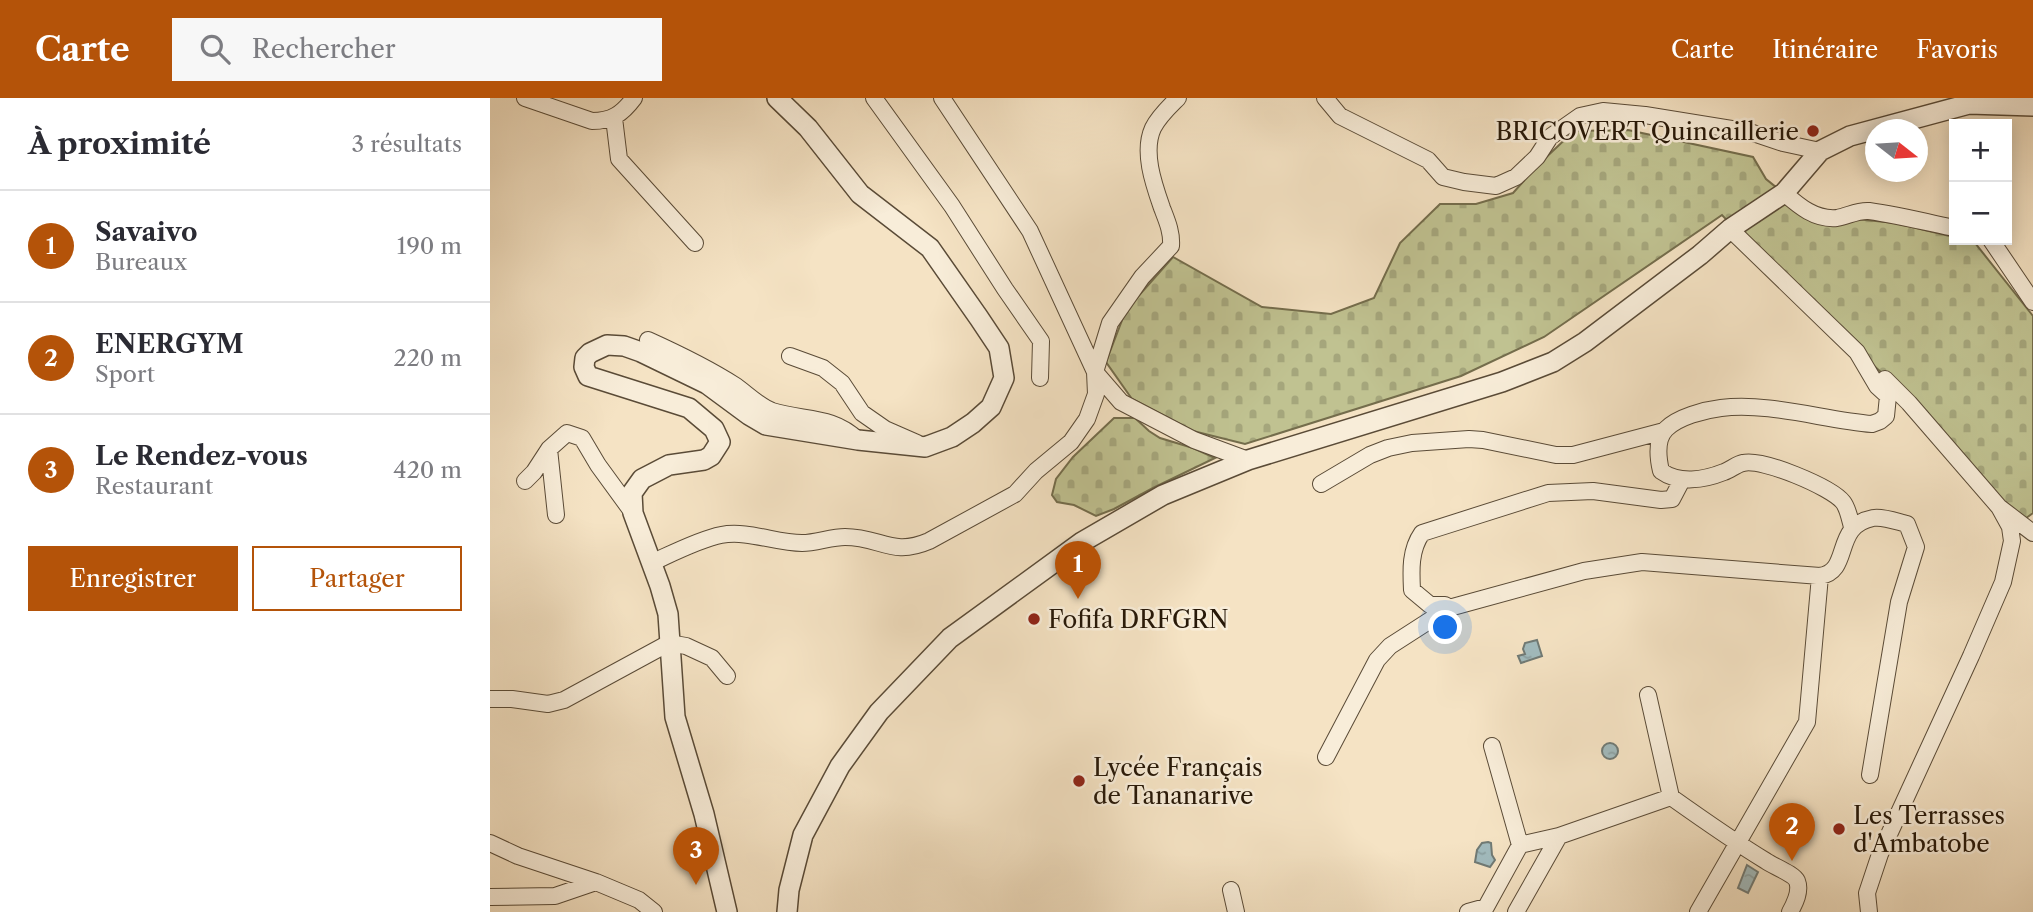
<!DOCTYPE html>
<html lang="fr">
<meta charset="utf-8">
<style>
:root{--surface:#fff;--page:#f7f7f7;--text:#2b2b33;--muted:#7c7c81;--line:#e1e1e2;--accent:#b45309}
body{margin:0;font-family:"Libre Caslon Text",serif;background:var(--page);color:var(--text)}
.controls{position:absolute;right:21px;top:21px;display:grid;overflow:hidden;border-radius:0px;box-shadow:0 4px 18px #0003}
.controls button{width:63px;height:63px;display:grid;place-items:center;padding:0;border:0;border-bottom:2px solid var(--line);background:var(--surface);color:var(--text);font:35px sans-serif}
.compass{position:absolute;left:1375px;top:21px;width:63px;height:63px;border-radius:50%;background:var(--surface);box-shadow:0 4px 18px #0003;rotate:107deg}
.you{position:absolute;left:956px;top:530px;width:24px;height:24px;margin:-18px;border:5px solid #fff;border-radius:50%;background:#1a73e8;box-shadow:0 0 0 10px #1a73e833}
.badge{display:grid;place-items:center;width:46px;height:46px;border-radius:50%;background:var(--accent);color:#fff;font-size:23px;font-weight:700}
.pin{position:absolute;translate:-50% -58px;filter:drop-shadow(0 2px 4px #0008)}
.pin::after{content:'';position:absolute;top:37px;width:24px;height:21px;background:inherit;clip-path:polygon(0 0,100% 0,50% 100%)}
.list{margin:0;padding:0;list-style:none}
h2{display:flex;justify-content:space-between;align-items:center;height:91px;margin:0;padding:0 28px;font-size:30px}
h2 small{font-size:23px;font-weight:400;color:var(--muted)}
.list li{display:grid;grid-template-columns:46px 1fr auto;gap:21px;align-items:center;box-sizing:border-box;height:112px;padding:0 28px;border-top:2px solid var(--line)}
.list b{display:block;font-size:26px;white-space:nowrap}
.list p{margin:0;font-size:23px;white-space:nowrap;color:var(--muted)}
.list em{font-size:23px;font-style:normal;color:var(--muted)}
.actions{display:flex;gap:14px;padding:21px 28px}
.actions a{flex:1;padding:16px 0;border:2px solid var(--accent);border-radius:0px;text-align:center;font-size:24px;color:var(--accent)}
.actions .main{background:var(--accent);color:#fff}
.icon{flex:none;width:38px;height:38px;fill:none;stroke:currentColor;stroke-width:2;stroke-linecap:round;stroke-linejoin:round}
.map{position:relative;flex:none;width:1543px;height:814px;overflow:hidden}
header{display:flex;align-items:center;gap:42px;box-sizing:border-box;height:98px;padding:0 35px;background:var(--accent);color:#fff}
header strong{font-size:33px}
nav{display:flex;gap:38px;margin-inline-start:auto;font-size:24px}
.search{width:490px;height:63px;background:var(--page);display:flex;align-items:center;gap:18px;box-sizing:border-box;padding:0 24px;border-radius:0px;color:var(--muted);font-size:26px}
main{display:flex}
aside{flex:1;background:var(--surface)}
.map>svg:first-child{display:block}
.cemetery{fill:url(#cemetery-stones);stroke:#746d4c;stroke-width:2}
.water{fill:url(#water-ripples);stroke:#707a75;stroke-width:2}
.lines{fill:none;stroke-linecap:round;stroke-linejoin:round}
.minor-casing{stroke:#5a4b37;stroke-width:18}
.tertiary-casing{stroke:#5a4b37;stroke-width:22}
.minor{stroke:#f8edd9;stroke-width:16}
.tertiary{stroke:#f8edd9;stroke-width:19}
.poi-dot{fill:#8f2418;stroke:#f8edd9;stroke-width:2.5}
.labels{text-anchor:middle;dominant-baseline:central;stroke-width:5;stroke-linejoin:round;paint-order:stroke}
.poi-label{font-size:24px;fill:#271808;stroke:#f8edd9;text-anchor:start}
</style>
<header>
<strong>Carte</strong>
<div class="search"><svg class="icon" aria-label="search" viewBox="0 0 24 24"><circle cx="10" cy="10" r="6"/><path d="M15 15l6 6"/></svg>Rechercher</div>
<nav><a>Carte</a><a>Itinéraire</a><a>Favoris</a></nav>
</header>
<main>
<aside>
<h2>À proximité<small>3 résultats</small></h2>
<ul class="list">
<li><span class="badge">1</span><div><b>Savaivo</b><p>Bureaux</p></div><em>190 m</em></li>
<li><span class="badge">2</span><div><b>ENERGYM</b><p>Sport</p></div><em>220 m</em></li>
<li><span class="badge">3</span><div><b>Le Rendez-vous</b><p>Restaurant</p></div><em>420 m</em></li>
</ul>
<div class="actions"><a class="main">Enregistrer</a><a>Partager</a></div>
</aside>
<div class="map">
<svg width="1543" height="814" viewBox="0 0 1543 814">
<defs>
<pattern id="cemetery-stones" width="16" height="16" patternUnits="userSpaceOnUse" patternTransform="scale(1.75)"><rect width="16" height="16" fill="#c0c291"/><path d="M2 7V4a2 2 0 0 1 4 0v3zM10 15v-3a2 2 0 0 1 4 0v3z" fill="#a5a67c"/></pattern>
<pattern id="water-ripples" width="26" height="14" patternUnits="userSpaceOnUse" patternTransform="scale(1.75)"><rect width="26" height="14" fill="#a1bbbe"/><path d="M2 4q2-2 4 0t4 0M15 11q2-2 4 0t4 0" fill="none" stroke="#8ba0a2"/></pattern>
</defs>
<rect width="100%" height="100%" fill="#f5e3c4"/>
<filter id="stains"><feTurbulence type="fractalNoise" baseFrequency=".00286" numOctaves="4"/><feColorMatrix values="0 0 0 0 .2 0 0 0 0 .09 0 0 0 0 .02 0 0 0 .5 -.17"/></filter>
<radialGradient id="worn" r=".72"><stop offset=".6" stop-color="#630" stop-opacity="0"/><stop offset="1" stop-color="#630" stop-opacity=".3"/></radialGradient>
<path class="cemetery" d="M1138 32 1263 59 1276 81 1319 116 1405 125 1464 139V142L1485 145 1543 218V415L1532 423 1403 285 1321 211 1232 117 1054 239 971 278 755 346 703 333 642 301 616 264 636 212 683 159 772 209 841 216 884 200 910 145 950 106H986L1023 95 1050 65 1084 33Z
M624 320H645L659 333 670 340 703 350 725 360 663 390 624 411 606 418 584 407 567 404 562 397 566 381 583 359Z"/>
<path class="water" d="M1047 542 1052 558 1031 565 1028 558 1035 556 1033 551 1035 545Z
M1112 653a8 8 0 1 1 16 0a8 8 0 1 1-16 0Z
M998 744 1001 745 1002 757 1005 762 1000 769 985 764 987 752 992 745Z
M1257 767 1268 774 1258 795 1248 790Z"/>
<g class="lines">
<defs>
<path id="minor" d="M35 0 102 23C122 23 132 16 144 0
M384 0 462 108 515 191 551 243 550 280
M688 0C679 9 669 18 663 30 652 54 664 87 672 110 677 123 682 134 681 148L652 179 620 225 605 274 631 304 704 342 758 362
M835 0 850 18 938 62 953 79 974 84 1006 88 1026 79 1047 59 1060 39 1090 18 1113 13 1155 17 1260 34 1293 45 1330 53
M124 20 129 61 205 145
M1294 95C1309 108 1325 122 1347 120 1358 118 1368 112 1379 113 1407 117 1436 124 1464 130
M1240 131 1367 254 1387 288 1398 298 1396 318 1390 323 1382 326C1334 322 1279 304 1231 310 1214 312 1188 319 1176 331 1166 341 1168 360 1171 373 1189 386 1214 382 1234 374 1240 372 1247 366 1253 365 1272 360 1341 389 1353 404 1358 410 1360 422 1362 429
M1501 142 1543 204
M158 242C189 256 218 270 246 288 257 296 269 308 282 313 314 323 342 317 368 342
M300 258 333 270 352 285 372 315 395 331 427 345
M1395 281 1419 305 1509 409 1543 435
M59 351 66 417
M35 383 44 374 59 351 77 335 92 340 108 367 143 415
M831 386 880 357 898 350 922 345 979 341 993 342 1066 357H1083L1174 333
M161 465C181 456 210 441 231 437 258 432 286 445 312 445 326 445 341 439 355 439 391 439 402 459 439 443L525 396 546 373 581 344 597 321 606 296 605 274 540 133 452 0
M959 510 955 507H940L922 492C921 472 920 452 932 435L1058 395 1103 393 1171 402 1182 401 1192 382
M1158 597 1181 699C1212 721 1243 743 1276 763 1283 768 1304 776 1307 783 1311 793 1305 805 1300 814
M0 601H22L58 606 74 602 179 545 196 548 222 560 237 578
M1002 648 1030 747
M836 659 887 562 900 548 959 510 1094 473 1152 464 1330 478C1362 473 1342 428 1383 420 1393 418 1408 424 1417 426L1426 449 1409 504 1380 677
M0 745 28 758 106 784 65 798 0 799
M106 784 149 802 164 814
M741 792 746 814
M978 814 996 809 1030 747 1069 738 1181 699
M1026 814 1069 738
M1208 814 1317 624 1330 478
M1379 814 1377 795 1390 756 1481 558 1513 484 1522 443 1520 429 1509 409"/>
<path id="tertiary" d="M237 814 214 716 185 619 178 516 170 488 143 415 142 395 152 381 179 367 214 362 221 358 230 344 224 331 199 310 98 278 94 269 95 260 100 255 117 247 134 248 151 254 217 286 259 317 276 327 368 342 435 349 462 339 483 325 501 309 514 280 509 250 489 220 440 150 370 96 318 30 287 0
M297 814 299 792 313 737 350 668 389 614 460 540 592 444 673 397 758 362 1012 284 1063 264 1095 244 1210 157 1240 131 1294 95 1330 53 1360 38 1479 6 1543 8"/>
</defs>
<use href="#minor" class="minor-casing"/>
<use href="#tertiary" class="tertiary-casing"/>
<use href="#minor" class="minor"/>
<use href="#tertiary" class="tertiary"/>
</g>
<g class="poi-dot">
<circle cx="1323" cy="33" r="7"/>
<circle cx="544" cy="521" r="7"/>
<circle cx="589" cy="683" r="7"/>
<circle cx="1349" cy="731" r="7"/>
</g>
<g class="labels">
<g class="poi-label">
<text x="1309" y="33" text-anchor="end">BRICOVERT Quincaillerie</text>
<text x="558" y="521">Fofifa DRFGRN</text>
<text x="603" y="669">Lycée Français<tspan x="603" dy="28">de Tananarive</tspan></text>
<text x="1363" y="717">Les Terrasses<tspan x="1363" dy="28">d'Ambatobe</tspan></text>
</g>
</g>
<rect width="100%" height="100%" filter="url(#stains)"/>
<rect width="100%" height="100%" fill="url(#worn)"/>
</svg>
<div class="controls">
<button>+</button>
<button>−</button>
</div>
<svg class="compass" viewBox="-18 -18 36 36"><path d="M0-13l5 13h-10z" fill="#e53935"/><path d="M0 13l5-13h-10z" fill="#7c7c81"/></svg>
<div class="you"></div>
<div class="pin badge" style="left:588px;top:501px">1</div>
<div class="pin badge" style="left:1302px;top:763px">2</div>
<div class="pin badge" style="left:206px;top:787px">3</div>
</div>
</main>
